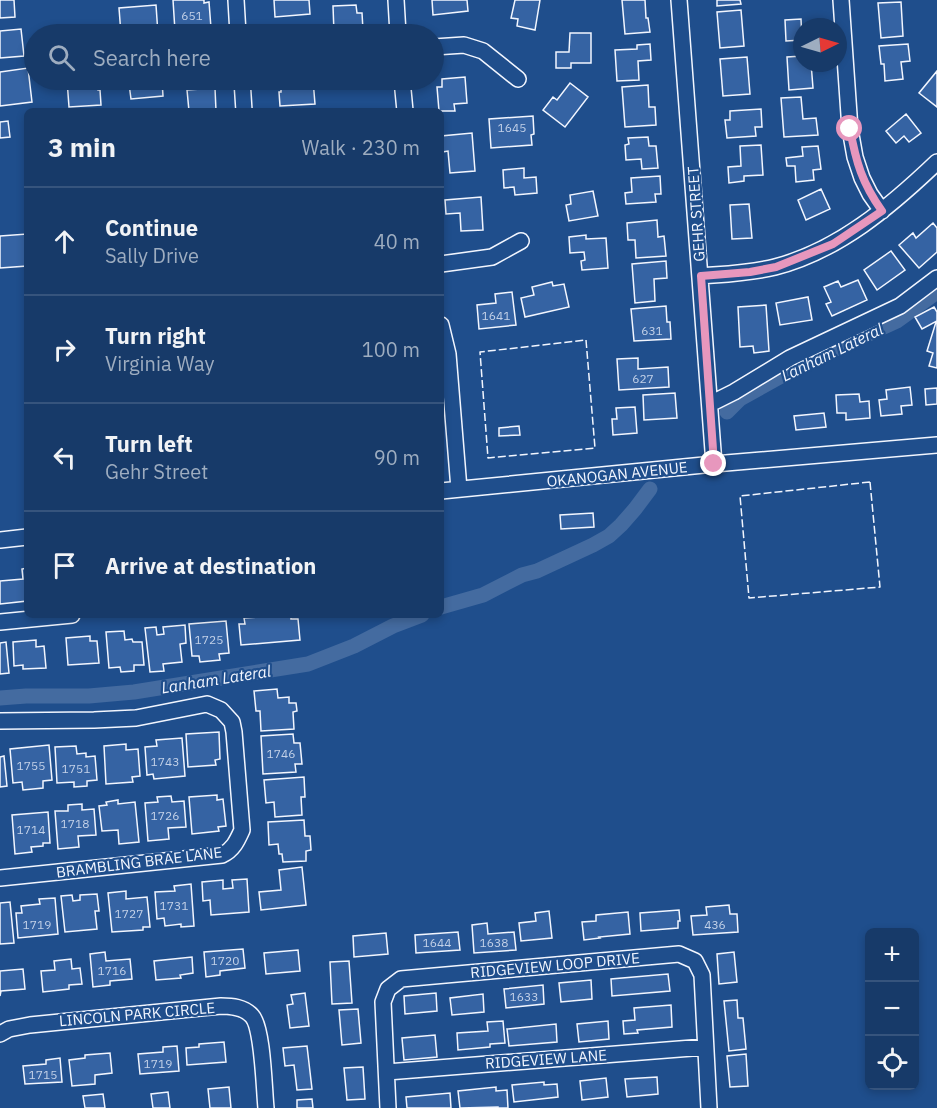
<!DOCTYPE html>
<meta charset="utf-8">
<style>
:root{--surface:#173a69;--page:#20416f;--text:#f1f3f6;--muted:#9eadc0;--line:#36547d}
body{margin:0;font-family:"IBM Plex Sans",sans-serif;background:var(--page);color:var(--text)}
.controls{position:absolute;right:18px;bottom:18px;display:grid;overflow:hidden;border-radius:9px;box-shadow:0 3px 9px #0003}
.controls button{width:54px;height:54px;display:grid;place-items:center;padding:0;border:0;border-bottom:2px solid var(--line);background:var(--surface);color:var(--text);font:30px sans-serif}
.compass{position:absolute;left:793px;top:18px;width:54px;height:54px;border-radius:50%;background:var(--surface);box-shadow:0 3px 9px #0003;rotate:85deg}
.stop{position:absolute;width:18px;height:18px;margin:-14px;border:4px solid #e797bd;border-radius:50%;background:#fff}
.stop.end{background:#e797bd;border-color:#fff;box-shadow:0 2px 6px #0008}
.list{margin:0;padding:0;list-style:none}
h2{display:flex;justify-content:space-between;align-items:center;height:78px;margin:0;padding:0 24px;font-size:26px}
h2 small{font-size:20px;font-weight:400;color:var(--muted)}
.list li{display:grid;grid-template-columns:39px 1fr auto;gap:18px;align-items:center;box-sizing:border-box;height:108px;padding:0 24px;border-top:2px solid var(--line)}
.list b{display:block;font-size:22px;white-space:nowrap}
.list p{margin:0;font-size:20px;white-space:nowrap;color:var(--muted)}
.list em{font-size:20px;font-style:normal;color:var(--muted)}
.icon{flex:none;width:33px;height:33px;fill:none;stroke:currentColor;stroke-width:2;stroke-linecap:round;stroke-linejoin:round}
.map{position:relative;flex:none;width:937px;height:1108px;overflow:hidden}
.search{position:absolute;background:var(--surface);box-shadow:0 3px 9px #0003;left:24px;top:24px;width:420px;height:66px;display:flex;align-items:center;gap:15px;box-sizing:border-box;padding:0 21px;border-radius:33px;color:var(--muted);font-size:22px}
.panel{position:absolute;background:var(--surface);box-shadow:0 3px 9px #0003;left:24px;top:108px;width:420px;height:510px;border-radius:9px}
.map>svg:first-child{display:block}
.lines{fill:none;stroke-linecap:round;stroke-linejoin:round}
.canal{stroke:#446ba0;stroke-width:15}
.building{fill:#3563a3;stroke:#f2f6ff;stroke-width:1.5}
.minor-casing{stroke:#f2f6ff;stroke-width:18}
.minor{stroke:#1f4e8c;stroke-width:15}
.fence{stroke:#f2f6ff;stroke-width:1.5;stroke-dasharray:8 3;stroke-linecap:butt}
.route{stroke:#e797bd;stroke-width:8}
.labels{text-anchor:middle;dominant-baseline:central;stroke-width:4.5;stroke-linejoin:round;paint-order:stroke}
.number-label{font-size:12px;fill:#c3d1e8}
.street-label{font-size:15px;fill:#f2f6ff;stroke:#1f4e8c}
.water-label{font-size:16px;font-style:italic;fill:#f2f6ff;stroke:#1f4e8c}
</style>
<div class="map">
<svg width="937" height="1108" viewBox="0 0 937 1108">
<rect width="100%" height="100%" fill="#1f4e8c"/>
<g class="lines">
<path class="canal" d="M727 412 740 399 803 364 897 321 937 292
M441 607 483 595 522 575 537 571 593 545 609 536 621 525 635 509 650 489
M0 698 26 696H89L134 692 308 664 354 646 393 626 422 615"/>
</g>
<path class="building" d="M0 0H14L15 17 0 18Z
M173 0H204V3L209 2 211 28 175 31Z
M274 0H309L310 14 275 17Z
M432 0H467L468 11 433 15Z
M515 0H540L535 30 517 26 518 19 511 18Z
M622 0H645L646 18H648L650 32 625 34Z
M717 0H740L741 4 717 6Z
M901 2 903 36 881 38 878 3Z
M156 5 158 34H121L119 8Z
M356 5 357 13H362L363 30 334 33 333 6Z
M741 10 744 46 720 48 717 12Z
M801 19 802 40 786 41 785 20Z
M305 26 306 34H275L274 29Z
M21 29 24 56 0 58V31Z
M570 33H591V63H571V68H556V52H569Z
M650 44 651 60 638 61 639 80 617 81 615 50 637 49V45Z
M908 44 910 61 901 62 903 79 885 81 884 64H881L879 46Z
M802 56V63H811L813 88 789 90 787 57Z
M747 57 750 94 723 96 720 59Z
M28 68 32 102 0 106V72Z
M937 71V107L919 93Z
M465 77 467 103 454 104 455 111H439L437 87H442V79Z
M67 80H97L98 90H100L101 105 69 107Z
M123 80H162L163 96 131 99 129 84H123Z
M281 80H313L315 104 280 106 279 92H281Z
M570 83 588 97 565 127 543 110 553 97 557 100Z
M648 85 649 107H655L656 125 625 127 622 87Z
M215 88 216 111H189L187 90Z
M801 97 803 119 816 118 818 135 784 137 781 98Z
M761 109 762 127H755L756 136 727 138 725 120H730V111Z
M906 114 921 133 909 142 904 136 896 143 886 131Z
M533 116 534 134 531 135 532 145 491 148 489 119Z
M8 121 10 137 0 138V122Z
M472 133 475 171 450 173 448 151 442 152 441 136Z
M648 137 649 146H656L658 168 642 169 641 159 626 160 625 145 629 144 628 138Z
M761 145 763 175 744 176V181L729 183 728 167 741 166 740 146Z
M818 146 821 169 813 170 814 180 796 182 795 166H787L786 158 803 156 802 147Z
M524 168V178L536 177 537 193 515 195 514 187 504 188 503 170Z
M660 176 661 194H655L656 202 626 204 625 193 632 192 631 178Z
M821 189 830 209 806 220 798 200Z
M593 191 598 216 569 221 566 205 571 204 570 195Z
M481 197 483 230 461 231 460 213 446 214 445 200Z
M749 204 752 238 732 239 730 205Z
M657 220 658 237 664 236 666 256 636 258 635 240H628L627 223Z
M933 223 937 228V252L919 268 899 245 913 233 916 238Z
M27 234V266L0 268V236Z
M586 235V239L606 238 608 268 582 270 581 261 585 260 584 252 570 253 569 237Z
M891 251 905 270 877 290 864 270Z
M666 261 667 278 654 279 655 301 635 303 632 264Z
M858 280 867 300 832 316 826 304 831 302 824 287 838 281 841 287Z
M552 282 553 286 564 284 569 307 525 317 521 298 534 295 532 287Z
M512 292 516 325 479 329 477 305 496 303 495 294Z
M808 297 812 320 780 325 776 303Z
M766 305 769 351 754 353 753 346 740 347 738 307Z
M666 306 667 322H670L671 339 634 341 631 309Z
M934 307 937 312V321L922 329 915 317Z
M936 322H937V368L929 366 933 353 927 351Z
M638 358V369L668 367 669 387 619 390 617 359Z
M910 387 912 405 901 406 902 414 881 416 879 400 887 399 886 390Z
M937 388V404L926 405 925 389Z
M675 393 677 418 644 420 643 395Z
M859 394 860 402 869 401 870 418 846 420V413H837L836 395Z
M635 407 637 433 613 435 612 419H617L616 408Z
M824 413 826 427 796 430 794 416Z
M519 426 520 435 499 436V428Z
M593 513 594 527 561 529 560 515Z
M27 568V601L0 604V581L23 579 22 569Z
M291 615V619H298L300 640 241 645 239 624H245L244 618Z
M226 621 229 653 219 654 220 660 200 662 199 656H192L189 624Z
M185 625 186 643 180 644 182 662 163 664 164 671 150 672 145 628 156 627 157 635 164 634 163 627Z
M124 631 125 640 132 639 133 642H142L144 665H134V671L121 672 120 667 109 668 106 632Z
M90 636V641H97L99 663 68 665 66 638Z
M36 640V647L44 646 46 668 23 669V665L14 666 13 642Z
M6 642 9 673 0 674V643Z
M277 689 278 698 289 697V703H296L297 711 293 712 294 729 261 731 260 711H256L254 691Z
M219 732 220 759 215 760 216 765 188 767 186 734Z
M293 734 294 743H300L302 764H295L296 772 263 774 261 736Z
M182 738 185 776 154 779 153 774 147 775 145 747 157 746 156 740Z
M126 744V750L138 749 140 776 132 777 133 782 106 784 104 746Z
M49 745 52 780 43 781V788L23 790 22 782 13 783 10 749Z
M76 746 77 754 86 753V757L95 756 97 780 87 781V786L74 787V782L57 783 55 747Z
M4 756 7 786 0 787V757Z
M304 777 305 797H301L302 815 275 817 274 802 266 803 264 780Z
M217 795V800L223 799 226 826 218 827 219 831 192 834 189 797Z
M171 796 172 802 184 801 186 827 168 828 169 839 148 841 145 803 158 802 157 797Z
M118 800V804L135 802 139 842 119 844 118 830 102 831 99 806 107 805 106 802Z
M82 804V810L94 809 96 835 78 836 79 847 58 849 55 811H68V805Z
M48 812 50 843H43V846L31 847 32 852 15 854 12 815Z
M304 820 305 836H310L311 850 306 851V861L283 862 282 854H279L278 844 269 845 268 822Z
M302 867 306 905 261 910 259 892 281 890 279 870Z
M247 879 249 912 211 915 210 900 203 901 202 882 223 880V889L233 888 232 880Z
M191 884 194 926 181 927V924L165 926 164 918 157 919 155 892 175 891 174 886Z
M126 891V899L147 897 150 927H143V930L112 932 108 893Z
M97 894 99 911H95L97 929 65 932 61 896 72 895 73 901 80 900V895Z
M55 898 58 934 18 938 16 913H22L21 906 40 904 39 899Z
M10 902 14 943 0 944V903Z
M729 905 730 914H737L738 932 693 935 691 916 707 915 706 907Z
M679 910 680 921H678V928L641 931 640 913Z
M549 911 552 938 521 941 519 923 536 921 535 913Z
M628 912 630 934 599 937 600 938 584 940 582 922 596 921V915Z
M487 923 488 934 514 932 516 950 474 953 472 925Z
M458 932 460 950 416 953 415 935Z
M386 933 388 954 354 957 353 936Z
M243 949 245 968 220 971V975L206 977 204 952Z
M298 950 300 971 266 974 264 953Z
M105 952 106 961 130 959 132 979 110 981V985L93 987 90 954Z
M734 952 737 982 719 984 717 954Z
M192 957 193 973 180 975 181 978 156 980 154 961Z
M71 959 72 969 80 968 82 984 69 985V989L43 992 41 971 55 970 54 961Z
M349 961 352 1003 332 1004 330 962Z
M23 969 25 989 1 991 0 996V971Z
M668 974 670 991 612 996 611 979Z
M591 980 592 999 561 1002 559 983Z
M543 985 544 1004 506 1008 504 989Z
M305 993 309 1026 290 1028 287 1005 293 1004 291 995Z
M436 993 437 1011 405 1014 404 996Z
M483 994 484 1012 452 1015 450 998Z
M737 1000 738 1018H743L746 1049 729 1051 724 1001Z
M671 1005 672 1027 637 1030 638 1033 624 1034 623 1021 635 1020 634 1008Z
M358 1009 361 1043 342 1045 339 1010Z
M503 1021 505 1043 490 1044V1047L458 1050 457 1033 488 1031 487 1022Z
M608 1021 609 1039 579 1042 577 1024Z
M556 1024 557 1042 509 1046 507 1029Z
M435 1035 437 1057 404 1060 402 1038Z
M224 1042 226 1062 187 1065 186 1048 199 1047V1044Z
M177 1046 179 1071 140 1074 138 1054 163 1052V1047Z
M307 1046 312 1089 297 1090 294 1065 285 1066 283 1048Z
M110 1053 112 1073 95 1075V1084L72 1086 69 1060 85 1058V1055Z
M746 1054 748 1086 730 1087 727 1056Z
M60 1058 62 1082 25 1084 23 1066 46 1064V1060Z
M363 1067 365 1099 347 1100 344 1068Z
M657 1077 658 1094 627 1097 625 1079Z
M606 1078 608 1097 582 1100 580 1081Z
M544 1082V1085L557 1084 558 1097 514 1102 512 1085Z
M229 1087 231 1108H210L208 1089Z
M496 1087V1091L507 1090 508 1108H498V1107L460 1108 458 1091Z
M168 1092 170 1108H153L151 1094Z
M450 1093 451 1108H407L406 1097Z
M103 1094 105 1108H85L83 1096Z
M312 1099 313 1108H297V1100Z"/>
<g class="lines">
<defs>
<path id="minor" d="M236 0 238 34
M396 0 398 34
M679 0 714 464
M841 0 850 129 855 157 862 178 870 194 882 211
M434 47 464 45 483 51 518 79
M242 80 244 111
M402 80 405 111
M441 264 492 257 521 241
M701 276C726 274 751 273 775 267 838 251 891 206 937 162
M441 325 448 354 459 489
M710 404 734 392 790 358 900 306 937 278
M441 491 714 464 937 445
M0 540 27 537
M0 622 72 615
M0 721 94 720 136 718 207 704 221 710 232 722 234 732 242 830C237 841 233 850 222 855L0 878
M0 1034 9 1029 30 1025 221 1006C232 1006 244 1007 252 1016 263 1028 264 1089 266 1108
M387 1072 705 1047
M388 1108 383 1002 388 989 401 979 679 954 695 961 702 975 709 1108"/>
</defs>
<use href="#minor" class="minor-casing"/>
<use href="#minor" class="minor"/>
<path class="fence" d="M586 340 595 448 488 458 480 352Z
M870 482 880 587 749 598 740 496Z"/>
</g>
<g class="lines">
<path class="route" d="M714 464 701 276 750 272 776 267 833 244 882 211C862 183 856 162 850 129"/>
</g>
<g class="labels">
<g class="number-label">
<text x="192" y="15">651</text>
<text x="512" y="127">1645</text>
<text x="496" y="315">1641</text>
<text x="652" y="330">631</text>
<text x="643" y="378">627</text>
<text x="209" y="639">1725</text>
<text x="281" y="753">1746</text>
<text x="165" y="761">1743</text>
<text x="31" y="765">1755</text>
<text x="76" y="768">1751</text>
<text x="165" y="815">1726</text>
<text x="75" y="823">1718</text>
<text x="31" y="829">1714</text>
<text x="174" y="905">1731</text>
<text x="129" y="913">1727</text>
<text x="37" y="924">1719</text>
<text x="715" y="924">436</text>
<text x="437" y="942">1644</text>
<text x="494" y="942">1638</text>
<text x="225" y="960">1720</text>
<text x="112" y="970">1716</text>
<text x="524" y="996">1633</text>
<text x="158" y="1063">1719</text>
<text x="43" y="1074">1715</text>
</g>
<g class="street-label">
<text transform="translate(696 214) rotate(-94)">GEHR STREET</text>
<text transform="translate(617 474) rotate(-6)">OKANOGAN AVENUE</text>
<text transform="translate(139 862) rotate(-7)">BRAMBLING BRAE LANE</text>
<text transform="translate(555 965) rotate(-5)">RIDGEVIEW LOOP DRIVE</text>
<text transform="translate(137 1014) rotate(-5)">LINCOLN PARK CIRCLE</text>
<text transform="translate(546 1059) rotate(-4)">RIDGEVIEW LANE</text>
</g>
<g class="water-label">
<text transform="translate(832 352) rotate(-26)">Lanham Lateral</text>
<text transform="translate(216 679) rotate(-9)">Lanham Lateral</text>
</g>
</g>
</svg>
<div class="controls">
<button>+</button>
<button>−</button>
<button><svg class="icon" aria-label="locate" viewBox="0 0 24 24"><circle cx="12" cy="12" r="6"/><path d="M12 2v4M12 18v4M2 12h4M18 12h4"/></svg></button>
</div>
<svg class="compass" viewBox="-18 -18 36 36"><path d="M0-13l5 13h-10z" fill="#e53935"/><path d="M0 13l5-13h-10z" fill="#9eadc0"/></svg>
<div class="stop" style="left:850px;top:129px"></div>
<div class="stop end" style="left:714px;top:464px"></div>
<div class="search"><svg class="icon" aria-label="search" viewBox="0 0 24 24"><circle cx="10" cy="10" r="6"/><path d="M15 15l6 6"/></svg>Search here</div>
<section class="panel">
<h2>3 min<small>Walk · 230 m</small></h2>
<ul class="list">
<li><svg class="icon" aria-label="ahead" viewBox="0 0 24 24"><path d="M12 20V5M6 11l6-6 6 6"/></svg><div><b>Continue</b><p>Sally Drive</p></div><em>40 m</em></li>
<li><svg class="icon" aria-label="right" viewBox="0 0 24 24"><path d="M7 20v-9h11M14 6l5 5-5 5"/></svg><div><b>Turn right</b><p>Virginia Way</p></div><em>100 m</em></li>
<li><svg class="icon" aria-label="left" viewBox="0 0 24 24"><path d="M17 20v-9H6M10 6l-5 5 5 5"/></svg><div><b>Turn left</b><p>Gehr Street</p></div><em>90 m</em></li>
<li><svg class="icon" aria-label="arrive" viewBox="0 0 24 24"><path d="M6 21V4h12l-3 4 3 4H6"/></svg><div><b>Arrive at destination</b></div></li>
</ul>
</section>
</div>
